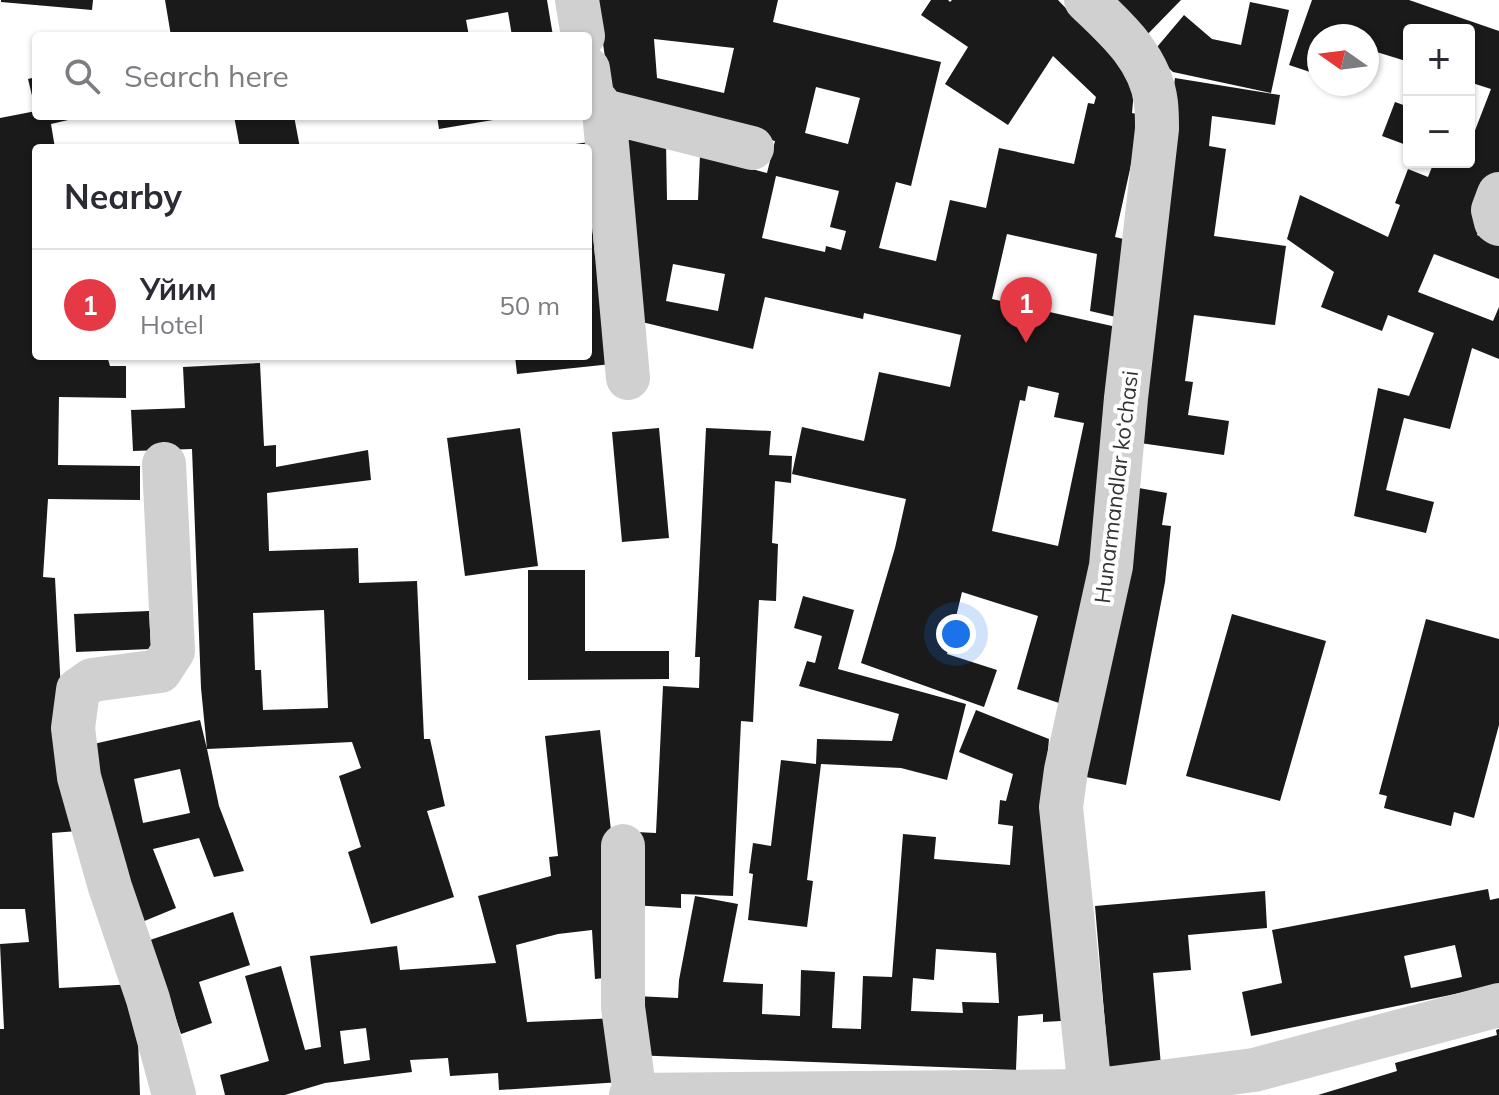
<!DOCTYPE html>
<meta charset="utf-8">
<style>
:root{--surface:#fff;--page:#f7f7f7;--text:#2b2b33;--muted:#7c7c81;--line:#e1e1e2;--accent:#e63946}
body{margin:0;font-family:Mulish,sans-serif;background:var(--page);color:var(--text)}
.controls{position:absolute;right:24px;top:24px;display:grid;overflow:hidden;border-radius:8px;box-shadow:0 2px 6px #0004}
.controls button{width:72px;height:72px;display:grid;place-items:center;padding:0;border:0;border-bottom:2px solid var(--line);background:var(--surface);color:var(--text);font:40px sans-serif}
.compass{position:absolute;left:1307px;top:24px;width:72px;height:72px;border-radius:50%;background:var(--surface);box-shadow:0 2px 6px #0004;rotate:284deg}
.you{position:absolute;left:956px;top:634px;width:28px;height:28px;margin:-20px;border:6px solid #fff;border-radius:50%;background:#1a73e8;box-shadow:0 0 0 12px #1a73e833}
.badge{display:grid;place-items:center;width:52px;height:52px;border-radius:50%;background:var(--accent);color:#fff;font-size:26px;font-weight:700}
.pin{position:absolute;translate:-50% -66px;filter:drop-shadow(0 2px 4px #0008)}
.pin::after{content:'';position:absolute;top:42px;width:28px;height:24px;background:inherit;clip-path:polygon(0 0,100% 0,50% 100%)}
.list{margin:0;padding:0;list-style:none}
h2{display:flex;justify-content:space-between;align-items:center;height:104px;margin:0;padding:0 32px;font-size:34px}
h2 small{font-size:26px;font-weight:400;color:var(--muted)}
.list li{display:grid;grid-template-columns:52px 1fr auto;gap:24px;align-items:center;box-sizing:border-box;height:112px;padding:0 32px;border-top:2px solid var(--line)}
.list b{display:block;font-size:30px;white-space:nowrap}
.list p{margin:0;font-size:26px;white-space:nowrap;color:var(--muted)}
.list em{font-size:26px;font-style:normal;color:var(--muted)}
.icon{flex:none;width:44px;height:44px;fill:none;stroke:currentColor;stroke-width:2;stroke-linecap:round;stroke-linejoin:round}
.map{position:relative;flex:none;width:1499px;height:1095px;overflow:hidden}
.search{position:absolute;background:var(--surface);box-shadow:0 2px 6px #0004;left:32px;top:32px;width:560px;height:88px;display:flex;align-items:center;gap:20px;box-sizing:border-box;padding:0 28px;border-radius:8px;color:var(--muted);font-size:30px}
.panel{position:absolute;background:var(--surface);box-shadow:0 2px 6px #0004;left:32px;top:144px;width:560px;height:216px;border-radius:8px}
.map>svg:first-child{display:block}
.building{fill:#1a1a1a;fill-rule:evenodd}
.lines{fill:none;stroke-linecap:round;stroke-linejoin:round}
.minor{stroke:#d0d0d0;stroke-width:44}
.labels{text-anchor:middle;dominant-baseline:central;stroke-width:8;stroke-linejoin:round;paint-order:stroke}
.street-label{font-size:22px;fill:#333;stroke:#fff}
</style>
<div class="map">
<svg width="1499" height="1095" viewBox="0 0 1499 1095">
<rect width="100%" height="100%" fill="#fff"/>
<path class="building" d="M1 0H93L92 10 1 2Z
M165 0H547L553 36H512L508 12 466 20 469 36H171Z
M597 0H778L773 22 941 62 911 186 896 182 879 248 936 261 950 200 986 208 999 148 1074 164 1088 103 1094 104 1096 97 1053 56 1008 125 945 84 968 47 921 15 931 0H948L950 2 952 0H1058L1127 72 1134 90 1132 113 1142 115 1115 237 1128 240 1120 318 1090 311 1097 254 1007 234 992 299 1121 328 1105 544 1068 706 1017 689 1038 616 962 592 947 654 997 670 984 707 861 663 895 548 906 499 792 474 802 427 864 441 879 372 950 387 961 335 864 313 863 319 765 297 753 349 646 323 624 324 615 132 666 142 667 200H698L700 155 767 173 775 141 611 101ZM654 39 734 48 724 93 657 78ZM816 87 860 98 848 144 805 133ZM776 176 839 191 830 227 846 231 841 250 826 246 825 252 762 238ZM673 264 725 274 718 311 666 301ZM1028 386 1059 393 1054 417 1084 423 1058 546 992 531 1020 400 1025 401Z
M1102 0H1181L1140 42Z
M1312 0H1409L1499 31V178L1477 235 1499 244V279L1434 254 1418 292 1493 321 1499 307V359L1472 348 1450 429 1404 418 1386 490 1434 502 1426 533 1354 516 1378 388 1409 396 1434 333 1388 315 1382 331 1321 307 1334 272 1287 239 1300 195 1388 237 1400 205 1395 203 1408 169 1428 177 1434 162H1469V130L1474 133 1491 89 1469 82V30H1409V62L1367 49V36H1319V75L1289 65Z
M1250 2 1289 10 1271 93 1173 72 1152 53 1184 15 1212 39 1241 45Z
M36 77V108H35L28 79Z
M1175 78 1280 95 1275 125 1212 116 1209 146 1226 149 1214 236 1286 246 1275 325 1194 315 1185 381 1193 382 1188 415 1229 421 1224 455 1126 441Z
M1395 102 1409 107V146L1382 136Z
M36 111V116L81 117 51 124 55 148H36V356H107L110 366H126V398L59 397 58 465 140 466V500L48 499 43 577 55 578 62 710 78 831 52 833 59 988 136 984 140 1095H0V1029H4L0 944 29 942 25 909H0V118Z
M234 116H294L300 148H240Z
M437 116H505V118L439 129Z
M597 141 604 215 591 216 595 256 621 363 517 374 515 356H588V148H569L568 145Z
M260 363 264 446 276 445V467L368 450 371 480 267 493 269 551 358 548 359 583 417 581 424 739H430L445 806 427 811 454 897 371 924 348 852 361 847 339 776 361 768 352 742 207 749 219 806 244 871 214 877 199 838 153 849 176 908 142 922 89 745 200 720 207 749 201 688 192 449 133 451 131 410 185 408 183 367ZM324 610 328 708 263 710 261 670H255L253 613ZM180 769 190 813 143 823 134 779Z
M520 428 538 566 465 576 447 438Z
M659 428 669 538 622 542 612 432Z
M706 428 771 431 769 455 792 456 791 483 775 481 772 543 778 544 776 601 759 600 753 722 741 721 733 896 681 894V908L632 905 636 832 656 833 663 686 699 688 700 657H695Z
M1133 487 1167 493 1162 525 1171 526 1165 582 1126 785 1081 776Z
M528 570H585V651H669V679L528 680Z
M803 596 854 610 838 669 966 704 947 780 901 768 821 764 807 880 813 881 807 927 748 920 753 874 749 873 753 843 771 846 781 760 816 764 817 739 892 741 899 714 799 686 807 661 815 663 822 636 794 628Z
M149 611 151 649 76 652 74 614Z
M1232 614 1326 641 1280 801 1186 776Z
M1426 619 1499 639V725L1474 818 1454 812 1451 826 1384 808 1387 796 1379 794Z
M976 710 1049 739 1041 828 1055 829 1061 1021 1043 1022V1014L1018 1016 1016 1070 632 1055 635 996 678 998 679 980 695 896 738 904 723 982 763 984 762 1014 800 1016 801 970 835 972 832 1028 861 1029 863 976 892 977 903 834 936 837 934 859 1010 865 1013 826 998 824 1000 800 1006 801 1013 774 959 752ZM936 949 996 953 999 1003 962 1002 963 1013 911 1011 913 978 934 980Z
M600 730 613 849 614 977 595 979 592 930 558 934 516 945 527 1022 617 1018 621 1082 499 1090 498 1073 450 1076 448 1058 410 1060 412 1072 325 1083 285 1095H225L220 1075 269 1061 245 976 281 966 305 1050 321 1047 310 956 397 946 400 970 496 963 478 896 551 876 549 857 558 856 545 736ZM366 1028 370 1060 344 1064 340 1031Z
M1488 889 1490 900 1499 898V985L1251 1036 1242 992 1282 983 1272 930ZM1455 945 1462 977 1411 988 1404 956Z
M1265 891 1267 928 1188 935 1191 970 1153 973 1161 1066 1109 1070 1095 906Z
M233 912 250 965 199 982 212 1023 181 1034 150 940Z
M1499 1029V1095H1318L1397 1071 1395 1063 1497 1035 1496 1030Z"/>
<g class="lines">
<path class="minor" d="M577 0 583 36
M1086 0C1116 28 1151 59 1156 103 1157 112 1157 121 1157 129L1126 398 1111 566 1066 770 1061 807 1090 1091
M588 69 592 96 604 111 752 148
M604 111 628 378
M1499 194 1493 210 1496 222 1499 224
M164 464 173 651 160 671 92 680 78 690 73 728 79 777 110 887 148 999 174 1095
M623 846V1007L635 1095
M631 1095 1090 1091 1254 1070 1499 1005"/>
</g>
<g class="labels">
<g class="street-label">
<text transform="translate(1116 487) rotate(-83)">Hunarmandlar ko‘chasi</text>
</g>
</g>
</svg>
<div class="controls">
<button>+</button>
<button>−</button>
</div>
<svg class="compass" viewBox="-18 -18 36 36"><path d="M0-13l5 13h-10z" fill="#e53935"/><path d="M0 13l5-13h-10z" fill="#7c7c81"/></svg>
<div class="you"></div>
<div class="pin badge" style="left:1026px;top:343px">1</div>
<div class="search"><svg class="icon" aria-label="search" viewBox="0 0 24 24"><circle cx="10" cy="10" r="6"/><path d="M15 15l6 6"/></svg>Search here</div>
<section class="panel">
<h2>Nearby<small></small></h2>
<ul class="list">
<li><span class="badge">1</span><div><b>Уйим</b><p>Hotel</p></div><em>50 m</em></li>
</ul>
</section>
</div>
